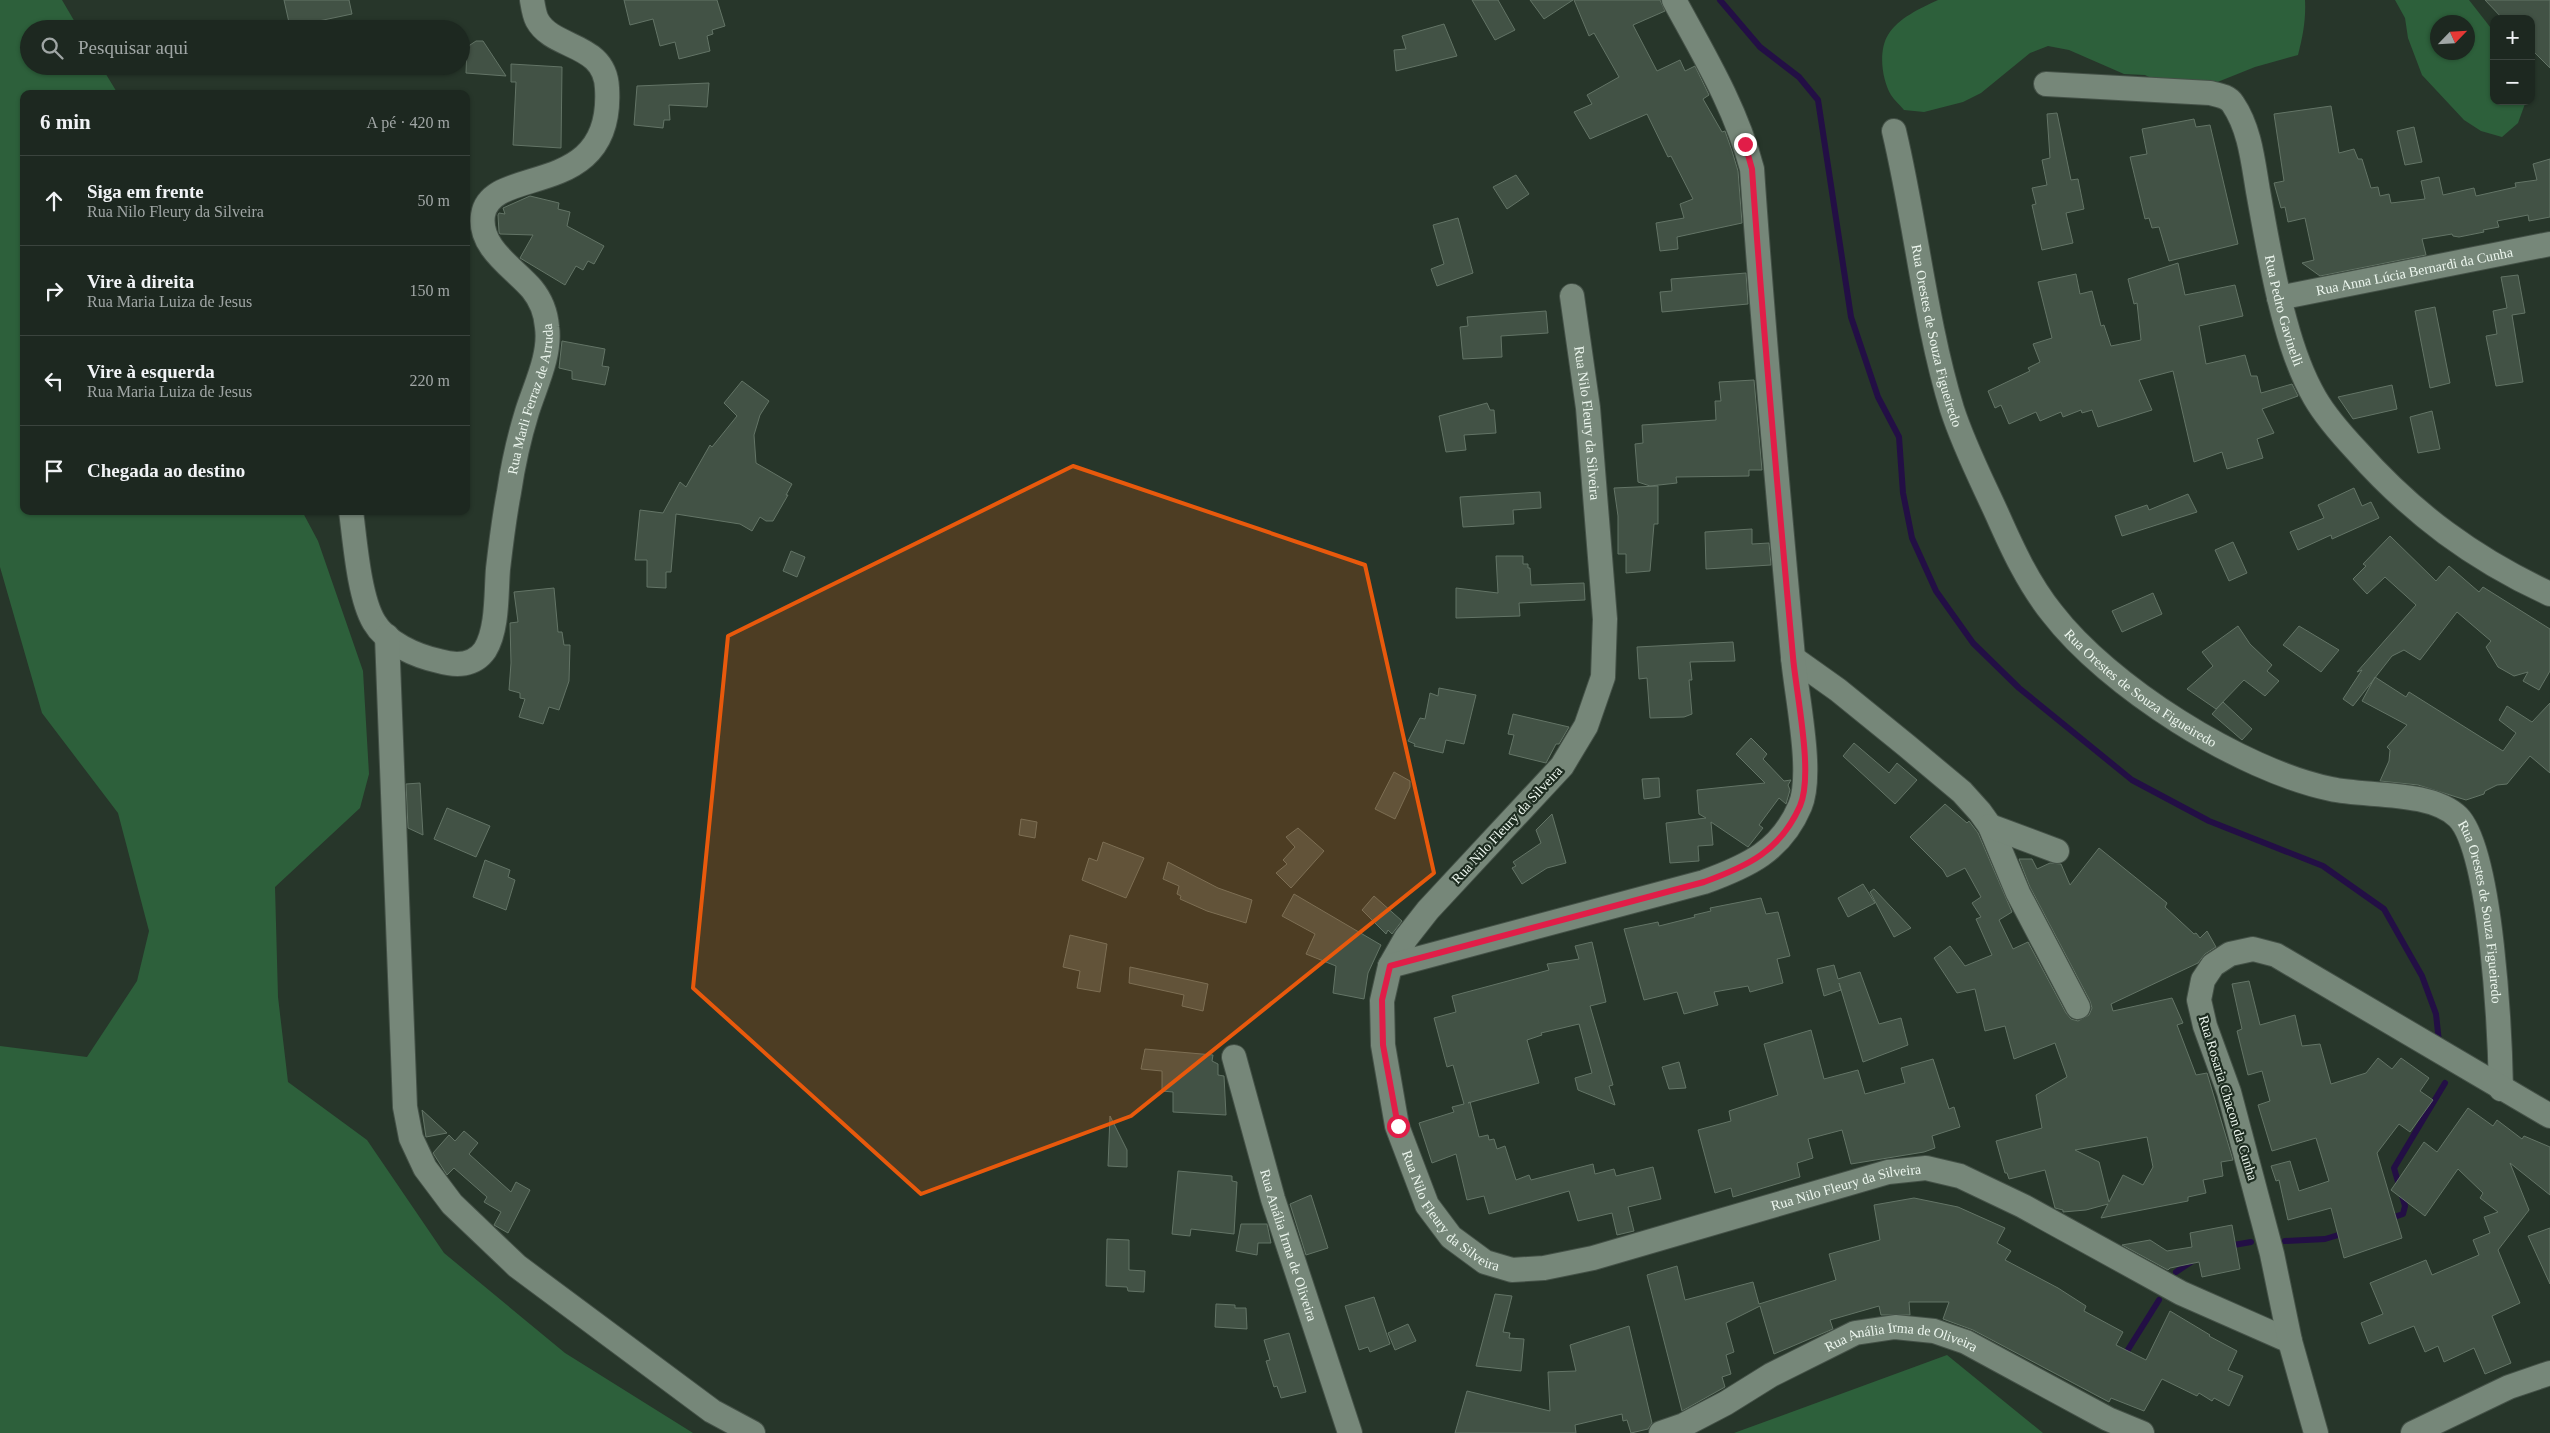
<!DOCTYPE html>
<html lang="pt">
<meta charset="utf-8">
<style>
:root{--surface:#1d2820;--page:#253029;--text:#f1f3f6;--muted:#a0a6a5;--line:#3b443e}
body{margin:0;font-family:Georgia,serif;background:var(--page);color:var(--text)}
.controls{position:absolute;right:15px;top:15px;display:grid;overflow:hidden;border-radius:10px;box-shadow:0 1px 4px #0004}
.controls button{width:45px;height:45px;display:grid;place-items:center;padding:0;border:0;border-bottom:1px solid var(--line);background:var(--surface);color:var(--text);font:25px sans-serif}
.compass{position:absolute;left:2430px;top:15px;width:45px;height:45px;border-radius:50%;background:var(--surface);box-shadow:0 1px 4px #0004;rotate:65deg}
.stop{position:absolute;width:15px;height:15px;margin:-11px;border:4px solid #e11d48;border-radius:50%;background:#fff}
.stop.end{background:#e11d48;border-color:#fff;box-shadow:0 1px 5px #0008}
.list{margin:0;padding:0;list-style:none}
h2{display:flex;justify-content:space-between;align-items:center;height:65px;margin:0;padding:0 20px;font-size:21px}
h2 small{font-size:16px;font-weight:400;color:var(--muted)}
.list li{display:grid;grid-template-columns:32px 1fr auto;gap:15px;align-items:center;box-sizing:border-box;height:90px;padding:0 20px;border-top:1px solid var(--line)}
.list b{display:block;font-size:19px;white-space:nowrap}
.list p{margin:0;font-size:16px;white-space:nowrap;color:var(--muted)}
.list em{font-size:16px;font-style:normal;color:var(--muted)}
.icon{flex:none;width:28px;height:28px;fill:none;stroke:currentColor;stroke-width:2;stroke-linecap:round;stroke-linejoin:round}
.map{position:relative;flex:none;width:2550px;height:1433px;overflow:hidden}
.search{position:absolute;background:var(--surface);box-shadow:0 1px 4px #0004;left:20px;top:20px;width:450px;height:55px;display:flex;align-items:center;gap:12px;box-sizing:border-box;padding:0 18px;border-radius:28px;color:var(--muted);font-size:19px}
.panel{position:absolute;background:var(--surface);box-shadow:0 1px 4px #0004;left:20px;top:90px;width:450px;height:425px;border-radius:10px}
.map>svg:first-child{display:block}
.green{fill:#2d603b;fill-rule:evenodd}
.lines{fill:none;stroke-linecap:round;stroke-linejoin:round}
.stream{stroke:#230f45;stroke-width:6}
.building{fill:#425245;stroke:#637466;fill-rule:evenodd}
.minor-casing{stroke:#445147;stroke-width:26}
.minor{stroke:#768779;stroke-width:24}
.route{stroke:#e11d48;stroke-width:6}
.marked{fill:#e8590c;fill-opacity:0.2;stroke:#e8590c;stroke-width:4;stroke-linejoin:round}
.labels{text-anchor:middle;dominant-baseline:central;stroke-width:4.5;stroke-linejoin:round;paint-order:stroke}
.street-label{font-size:14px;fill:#ecf6ee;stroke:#1d2c20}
</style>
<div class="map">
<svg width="2550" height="1433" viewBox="0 0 2550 1433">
<rect width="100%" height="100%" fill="#27362a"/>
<path class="green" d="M0 0H62L79 29H29V66H101L118 94H24V511H302L318 541 363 671 369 774 360 808 275 887 278 997 288 1082 367 1140 444 1253 565 1353 693 1433H0V1046L87 1057 137 981 149 931 118 813 42 713 0 567Z
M1938 0H2305C2306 19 2303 36 2298 55L2255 67 2185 95 2145 75 2124 74 2069 50 2048 46 2030 53 1981 93 1963 102 1924 112 1904 110C1900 105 1894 100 1891 95 1882 80 1878 51 1888 35 1898 18 1921 8 1938 0Z
M2395 0H2469L2494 32V101H2526L2518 123 2502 137 2481 131 2464 120 2422 75 2408 38 2405 18ZM2438 22H2468V52H2438Z
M1947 1355 2043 1433H1734Z"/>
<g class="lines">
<path class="stream" d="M1720 0 1760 47 1799 77 1818 100 1851 317 1878 397 1899 437 1903 493 1912 538 1936 591 1973 643 2019 688 2132 780 2209 821 2323 866 2384 909 2422 976 2436 1014 2439 1042
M2388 1219 2403 1214 2405 1206 2394 1168 2445 1083
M2285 1241 2325 1239 2345 1233
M2228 1246 2251 1242
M2176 1272 2194 1260
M2124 1356 2159 1300"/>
</g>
<path class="building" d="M284 0H349L352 14 290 27Z
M624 0H717L725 26 712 30 713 34 707 36 710 51 679 59 675 42 660 46 653 19 630 25Z
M1472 0H1498L1515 30 1495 40Z
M1530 0H1573L1544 19Z
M1574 0H1660L1665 11 1633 25 1657 71 1680 60 1685 71 1695 66 1709 95 1703 99 1722 132 1725 131 1732 151 1738 171 1742 223 1677 237 1678 249 1660 251 1656 223 1684 218 1680 204 1693 199 1671 156 1668 157 1647 114 1590 139 1574 112 1592 104 1587 95 1619 77 1594 33 1589 36Z
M2485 0H2550V68L2531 49V19H2503Z
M1444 24 1457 56 1396 71 1394 50 1406 49 1402 36Z
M476 41H483L506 76 466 73 467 47Z
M511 64 562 67 561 148 513 145 516 82H511Z
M709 83 707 107 669 105 670 120H664L663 128 634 125 637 86Z
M2331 106 2339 153 2354 149 2358 159H2362L2371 188 2378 187 2380 196 2389 194 2391 203 2425 199 2421 181 2439 177 2443 195 2474 188 2476 196 2516 187 2515 183 2537 180 2533 164 2550 159V217L2529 221 2528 215 2497 221 2499 227 2483 230 2484 232 2459 237 2453 236 2452 234 2422 239 2426 255 2320 276 2302 263 2314 260 2305 218 2288 222 2285 207 2281 208 2274 183 2284 181 2274 114Z
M2057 113 2071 180 2078 179 2084 209 2066 213 2073 243 2042 250 2032 205 2036 204 2032 188 2047 185 2042 160 2050 158 2047 114Z
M2194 119 2196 127 2210 125 2238 244 2169 261 2159 227 2152 228 2149 218 2145 219 2130 157 2147 154 2142 129Z
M2414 127 2422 162 2405 165 2397 131Z
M1516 175 1529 194 1507 209 1493 187Z
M530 196 559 203 558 209 570 212 567 226 604 246 594 264 588 261 583 270 576 266 565 285 520 258 533 235 500 234 499 232 498 215 499 213 505 214 503 208Z
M1458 218 1473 273 1437 286 1431 269 1444 264 1433 225Z
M2178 263 2185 295 2235 285 2243 316 2199 326 2206 364 2245 355 2251 376H2257L2261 393 2292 384 2298 396 2262 409 2274 433 2257 439 2263 458 2227 469 2222 452 2194 462 2173 371 2139 380 2152 410 2098 427 2092 410 2082 413 2081 410 2063 417 2061 412 2040 421 2036 412 2009 424 2001 405 1995 408 1988 391 2030 371 2028 368 2040 362 2033 344 2052 338 2038 282 2076 274 2080 294 2092 291 2101 326 2104 325 2111 346 2141 340 2137 303 2134 304 2128 279Z
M1746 273 1748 304 1662 312 1660 292 1672 291 1671 279Z
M2518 275 2525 313 2512 315 2523 382 2496 386 2486 336 2497 334 2493 311 2507 308 2501 277Z
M2435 307 2450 383 2430 388 2415 311Z
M1546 311 1548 333 1501 336 1502 357 1463 359 1460 327 1468 326 1467 317Z
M562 341 605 349 602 366 609 367 605 385 572 379V371L559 368Z
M1754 380 1762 470H1749V476L1676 477 1677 483 1650 486 1638 482 1635 444 1643 443 1642 425 1716 420 1715 401H1721L1719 382Z
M742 381 769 401 760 415 754 435 756 463 792 484 786 495H788L773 521H766L760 517 752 531 740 524 676 514 671 572H666V588L647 587V560H635L640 510 663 513 680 482 686 487 710 445 712 447 737 416 724 403Z
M2392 385 2397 409 2353 419 2338 397Z
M1487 403 1490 410H1494L1496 433 1464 435 1466 450 1446 452 1439 416Z
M2432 411 2440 449 2418 453 2410 417Z
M1658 486V524H1654L1650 571 1626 573V554H1618V516L1614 488Z
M2354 488 2362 506 2371 502 2379 518 2332 539 2331 535 2298 550 2290 532 2324 518 2318 505Z
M1540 492 1541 508 1513 510 1514 524 1463 527 1460 497Z
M2188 494 2197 512 2122 536 2115 516 2147 505 2149 510Z
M1752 529V544L1769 543 1771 565 1706 569 1705 532Z
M2390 536 2436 581 2449 566 2479 592 2483 587 2550 629V671L2539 690 2523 681 2528 672 2514 676 2498 667 2486 647 2491 641 2457 612 2420 660 2404 650 2392 656 2353 706 2343 699 2362 670 2357 672 2416 605 2385 577 2367 594 2353 579 2366 566 2363 564Z
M2233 542 2247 573 2229 581 2215 550Z
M791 551 805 557 797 577 783 571Z
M1496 556H1523V564H1528V568H1530L1531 585 1584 583 1585 600 1519 603 1520 616 1456 618V588L1498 593Z
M554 588 558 632H562L564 645H570L569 681 559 710 549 707 543 724 519 717 525 699 520 698V693L509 690 511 663 510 623 518 622 514 592Z
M2153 593 2162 614 2122 632 2112 611Z
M2238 626 2250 644 2272 665 2267 671 2279 681 2265 696 2244 680 2216 709 2187 689 2213 666 2202 652Z
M2299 626 2339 650 2321 672 2283 645Z
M1733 642 1735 661 1690 662 1692 680H1689L1692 714 1684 717 1650 718 1647 678 1639 679 1637 647Z
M2375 677 2406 697 2409 692 2503 751 2516 733 2499 720 2507 706 2532 722 2550 703V773L2530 756 2507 784 2497 785 2485 791 2484 794 2466 800 2418 785 2380 781 2389 761 2390 750 2387 747 2407 725 2362 701Z
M1439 688 1476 695 1464 744 1446 740 1443 753 1414 746 1415 744 1408 741 1420 718 1425 719 1430 693 1438 696Z
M2223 702 2252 729 2242 740 2212 714Z
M1513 714 1569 727 1559 744H1556L1546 763 1509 754 1514 735 1508 734Z
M1751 738 1767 754 1763 759 1784 781 1791 780 1788 785 1790 790 1786 804 1779 798 1759 825 1763 828 1748 847 1711 822 1713 845 1698 846 1699 861 1670 863 1666 823 1706 818 1699 814 1697 790 1765 783 1736 754Z
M1854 743 1889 773 1897 763 1917 780 1895 804 1843 756Z
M1394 772 1410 781V787L1395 819 1375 809Z
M1659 778 1660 797 1644 799 1642 779Z
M420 783 423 835 408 828 406 784Z
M1945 804 1967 823 1969 821 1978 833 2012 912 1999 920 2013 949 2028 942 2066 1013 2071 1019 2078 1021 2089 1015 2092 1008 2090 1001 2030 887 2019 859H2032L2037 869 2050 863 2061 864 2070 885 2099 848 2167 903 2165 907 2194 934 2196 933 2200 938 2207 931 2216 947 2205 954 2198 963 2111 1004 2113 1011 2172 998 2183 1023 2177 1025 2196 1075 2207 1073 2233 1160 2221 1162 2223 1176 2203 1180 2206 1193 2188 1197V1201L2101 1218 2108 1204 2086 1210 2063 1212V1210L2055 1208 2045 1170 2009 1179 2007 1173H2005L1996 1141 2042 1128 2036 1095 2067 1077 2055 1043 2014 1059 2005 1026 1985 1031 1975 989 1957 993 1934 958 1950 946 1965 966 1992 955 1976 919 1981 917 1972 903 1981 897 1965 868 1947 877 1943 870 1910 837ZM2147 1137 2153 1167 2143 1185 2123 1175 2109 1202 2099 1162 2075 1150Z
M447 808 490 826 476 857 434 839Z
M1552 814 1566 863 1547 868 1522 884 1512 868 1516 866 1513 862 1541 843 1536 830Z
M1021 819 1037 822 1035 838 1019 835Z
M1298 828 1324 851 1291 888 1276 873 1287 864 1283 860 1295 847 1286 837Z
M1103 842 1144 858 1126 898 1082 880 1089 858 1097 861Z
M485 860 510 870 508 877 515 880 506 910 473 897Z
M1168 862 1218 888 1252 900 1246 923 1207 911 1180 899 1181 896 1177 894 1179 886 1163 879Z
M1863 884 1875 903 1848 917 1838 898Z
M1874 889 1911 928 1894 937 1870 892Z
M1294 894 1381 945 1368 973 1364 999 1333 993 1336 966 1306 954 1315 934 1282 916Z
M1374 896 1402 921 1392 934 1388 930 1386 934 1362 910Z
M1761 898 1766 914 1778 912 1790 956 1777 959 1783 983 1750 992 1748 986 1714 992 1718 1005 1684 1014 1677 992 1644 1000 1624 929 1658 922 1659 926 1695 917 1694 915 1711 911 1710 908Z
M1070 935 1107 944 1100 992 1077 988 1080 971 1063 967Z
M1592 942 1606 1002 1590 1006 1613 1085 1609 1086 1615 1105 1578 1090 1575 1078 1592 1073 1579 1024 1541 1033 1542 1035 1527 1040 1539 1083 1468 1103 1470 1102 1479 1137 1488 1135 1489 1140 1494 1139 1497 1149 1505 1146 1516 1180 1529 1175 1531 1180 1593 1164 1595 1174 1614 1169 1616 1176 1653 1167 1661 1199 1628 1207 1634 1231 1617 1235 1612 1213 1578 1221 1569 1191 1489 1214 1484 1196 1467 1200 1456 1154 1432 1163 1419 1123 1454 1112 1452 1107 1464 1104 1453 1065 1447 1067 1434 1018 1456 1012 1452 996 1549 970 1547 964 1579 959 1575 946Z
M1834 965 1838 979 1860 972 1879 1024 1901 1018 1908 1045 1863 1062 1839 983 1841 990 1824 996 1817 969Z
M1130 967 1208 984 1203 1011 1182 1006 1184 995 1129 983Z
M2249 981 2260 1025 2295 1015 2302 1046 2320 1044 2331 1084 2366 1073 2378 1058 2392 1069 2401 1058 2429 1078 2420 1091 2433 1100 2410 1132 2399 1124 2377 1153 2402 1238 2344 1258 2331 1208 2288 1220 2279 1180 2276 1181 2271 1166 2290 1161 2299 1191 2329 1181 2316 1138 2272 1151 2258 1105 2270 1101 2262 1071 2248 1075 2237 1031 2242 1029 2232 984Z
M1811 1030 1824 1079 1858 1070 1865 1094 1905 1083 1901 1068 1933 1059 1949 1109 1954 1107 1960 1127 1932 1136 1935 1148 1924 1152 1851 1164 1842 1130 1808 1139 1813 1158 1797 1163 1800 1177 1733 1197 1731 1188 1715 1193 1698 1130 1731 1121 1729 1111 1778 1095 1764 1044Z
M1145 1049 1213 1055 1212 1061 1218 1064V1075L1224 1076 1226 1115 1173 1112V1092L1162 1091V1071L1141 1069Z
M1679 1062 1686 1088 1669 1089 1662 1067Z
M2468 1108 2493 1126 2497 1120 2522 1139 2524 1136 2550 1147V1195L2510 1163 2529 1210 2498 1250 2520 1303 2492 1316 2511 1363 2485 1374 2474 1348 2444 1362 2438 1346 2425 1352 2414 1326 2369 1344 2361 1323 2383 1314 2370 1283 2426 1260 2432 1275 2479 1255 2473 1240 2490 1233 2484 1217 2498 1212 2480 1198 2483 1193 2458 1169 2425 1216 2391 1190 2424 1142 2437 1152Z
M422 1110 447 1133 426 1137Z
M1110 1116 1127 1150V1167L1108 1166Z
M464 1131 478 1143 469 1154 511 1192 516 1182 530 1190 508 1233 494 1225 501 1212 484 1202 487 1197 454 1168 447 1175 433 1153 449 1135 455 1141Z
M1178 1171 1232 1176V1181L1237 1182 1234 1234 1191 1229 1190 1236 1172 1234Z
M1311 1195 1328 1248 1306 1255 1290 1204Z
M1914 1198 1958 1207 2005 1228 1997 1243 2011 1251 2005 1260 2058 1288 2086 1306 2084 1311 2123 1332 2116 1345 2146 1360 2170 1311 2210 1335 2209 1336 2237 1351 2228 1370 2243 1376 2229 1406 2214 1398 2212 1401 2199 1393 2197 1396 2162 1379 2144 1411 2111 1398 2109 1402 1973 1330 1943 1319 1949 1302H1909L1910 1315H1881L1879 1306 1830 1320 1833 1329 1774 1354 1760 1306 1726 1323 1734 1352 1726 1355 1731 1374 1722 1377 1725 1387 1682 1411 1647 1275 1677 1266 1685 1300 1753 1282 1759 1304 1836 1280 1829 1254 1880 1240 1874 1205Z
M1241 1224H1267L1271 1243H1258L1257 1255 1236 1251Z
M2232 1225 2240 1269 2202 1277 2199 1262 2170 1268 2168 1270 2122 1245 2150 1240 2167 1251 2192 1247 2190 1233Z
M2550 1228V1284L2528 1236Z
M1107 1239 1129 1240V1270L1145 1271 1144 1292 1128 1291 1127 1287 1106 1286Z
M1495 1294 1512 1296 1503 1332 1510 1333 1509 1338 1524 1339 1521 1371 1476 1366Z
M1374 1297 1390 1344 1370 1352 1368 1347 1359 1350 1345 1306Z
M1216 1304 1235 1305V1308H1246L1247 1329 1215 1327Z
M1408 1324 1416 1341 1395 1350 1388 1333Z
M1629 1326 1652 1423 1648 1429 1631 1433 1627 1420 1623 1421 1622 1414 1575 1425 1576 1433H1455L1467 1391 1550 1411 1548 1372 1576 1371 1570 1345Z
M1289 1333 1306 1392 1281 1398 1277 1386 1274 1387 1266 1361 1270 1360 1264 1340Z"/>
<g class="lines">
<defs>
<g id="minor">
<path id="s1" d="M2046 84 2210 93C2219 95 2228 96 2233 104 2250 129 2253 162 2258 191 2266 235 2273 278 2285 321 2292 347 2301 374 2315 398 2326 417 2342 435 2357 451 2413 514 2474 559 2550 594"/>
<path id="s2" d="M1894 131C1916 223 1925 321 1952 409 1964 446 1981 479 1997 514 2012 548 2028 583 2052 613 2108 686 2240 770 2331 789 2366 797 2430 790 2458 817 2492 851 2500 1036 2501 1089"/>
<path id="s3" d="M1572 296 1588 408 1605 619 1603 677 1586 726 1562 766 1428 910 1406 938 1390 966 1382 1001 1383 1045 1397 1126 1427 1205 1451 1237 1485 1262 1512 1270 1544 1268 1593 1258 1888 1172 1926 1168 1960 1176 2023 1206 2181 1293 2290 1341"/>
<path id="s4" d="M2279 298 2550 244"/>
<path id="s5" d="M351 511C355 541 359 597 374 622 386 643 416 656 439 661 456 666 474 666 485 650 498 629 496 593 498 569 501 543 504 518 509 492 513 465 519 438 527 412 535 386 551 355 547 327 546 314 541 300 532 289 514 268 478 247 483 215 491 163 614 202 607 88 605 42 553 50 537 20 534 14 533 6 532 0"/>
<path d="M387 636 405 1107 411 1138 425 1168 452 1204 517 1266 712 1411 753 1433"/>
<path d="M1793 658 1838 690 1907 746 1962 792 1980 812 1990 826 2018 893 2078 1007"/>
<path d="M1990 826 2057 851"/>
<path d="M1390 966 1704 882C1748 866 1781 851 1800 806 1814 774 1796 694 1793 657 1778 494 1763 332 1752 169 1736 108 1704 55 1674 0"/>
<path id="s6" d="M1234 1057 1273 1199 1350 1433"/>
<path id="s7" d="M1661 1433 1684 1425 1726 1403 1771 1375 1855 1333 1895 1327 1934 1331 1966 1342 2108 1419 2142 1433"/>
<path d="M2316 1433 2290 1341 2272 1254 2229 1092 2205 1026 2199 1000 2203 980 2213 965 2230 954 2253 949 2276 955 2550 1116"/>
<path d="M2413 1433 2509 1387 2550 1373"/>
</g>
</defs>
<use href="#minor" class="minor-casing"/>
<use href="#minor" class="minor"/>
</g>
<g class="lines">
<path class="route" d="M1398 1126 1383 1045 1382 1000 1390 966 1704 882C1748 866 1780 851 1800 806 1814 774 1796 693 1793 657 1778 494 1763 332 1752 169L1745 144"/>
</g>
<path class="marked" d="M1073 466 1365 565 1434 873 1131 1116 921 1194 693 988 728 636Z"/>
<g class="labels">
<g class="street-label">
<text stroke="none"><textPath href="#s4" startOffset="138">Rua Anna Lúcia Bernardi da Cunha</textPath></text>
<text stroke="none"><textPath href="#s1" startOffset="404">Rua Pedro Gavinelli</textPath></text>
<text stroke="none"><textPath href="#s2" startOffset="209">Rua Orestes de Souza Figueiredo</textPath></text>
<text stroke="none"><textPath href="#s5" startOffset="499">Rua Marli Ferraz de Arruda</textPath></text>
<text stroke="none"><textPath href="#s3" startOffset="128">Rua Nilo Fleury da Silveira</textPath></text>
<text stroke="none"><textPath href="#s2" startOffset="629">Rua Orestes de Souza Figueiredo</textPath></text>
<text transform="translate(1507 825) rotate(-47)">Rua Nilo Fleury da Silveira</text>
<text stroke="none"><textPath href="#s2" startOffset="1078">Rua Orestes de Souza Figueiredo</textPath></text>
<text transform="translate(2228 1098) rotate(73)">Rua Rosaria Chacon da Cunha</text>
<text stroke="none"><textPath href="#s3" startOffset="1448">Rua Nilo Fleury da Silveira</textPath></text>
<text stroke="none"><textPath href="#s3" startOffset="1012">Rua Nilo Fleury da Silveira</textPath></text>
<text stroke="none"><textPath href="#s6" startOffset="196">Rua Anália Irma de Oliveira</textPath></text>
<text stroke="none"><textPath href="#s7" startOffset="265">Rua Anália Irma de Oliveira</textPath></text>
</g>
</g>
</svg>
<div class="controls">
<button>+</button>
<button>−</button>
</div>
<svg class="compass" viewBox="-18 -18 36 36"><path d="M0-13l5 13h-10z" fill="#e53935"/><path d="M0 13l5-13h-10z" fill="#a0a6a5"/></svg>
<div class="stop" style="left:1398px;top:1126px"></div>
<div class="stop end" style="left:1745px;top:144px"></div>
<div class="search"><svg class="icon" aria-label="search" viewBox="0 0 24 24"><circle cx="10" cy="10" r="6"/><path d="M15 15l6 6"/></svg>Pesquisar aqui</div>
<section class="panel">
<h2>6 min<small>A pé · 420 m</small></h2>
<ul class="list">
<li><svg class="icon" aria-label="ahead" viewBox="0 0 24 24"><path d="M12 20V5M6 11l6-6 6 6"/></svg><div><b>Siga em frente</b><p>Rua Nilo Fleury da Silveira</p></div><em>50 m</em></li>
<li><svg class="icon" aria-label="right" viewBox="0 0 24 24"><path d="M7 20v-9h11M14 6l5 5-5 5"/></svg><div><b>Vire à direita</b><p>Rua Maria Luiza de Jesus</p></div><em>150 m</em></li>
<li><svg class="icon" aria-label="left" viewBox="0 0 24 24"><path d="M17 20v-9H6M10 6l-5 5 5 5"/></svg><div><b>Vire à esquerda</b><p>Rua Maria Luiza de Jesus</p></div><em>220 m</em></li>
<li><svg class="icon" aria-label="arrive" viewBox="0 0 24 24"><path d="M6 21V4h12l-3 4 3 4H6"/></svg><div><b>Chegada ao destino</b></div></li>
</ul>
</section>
</div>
